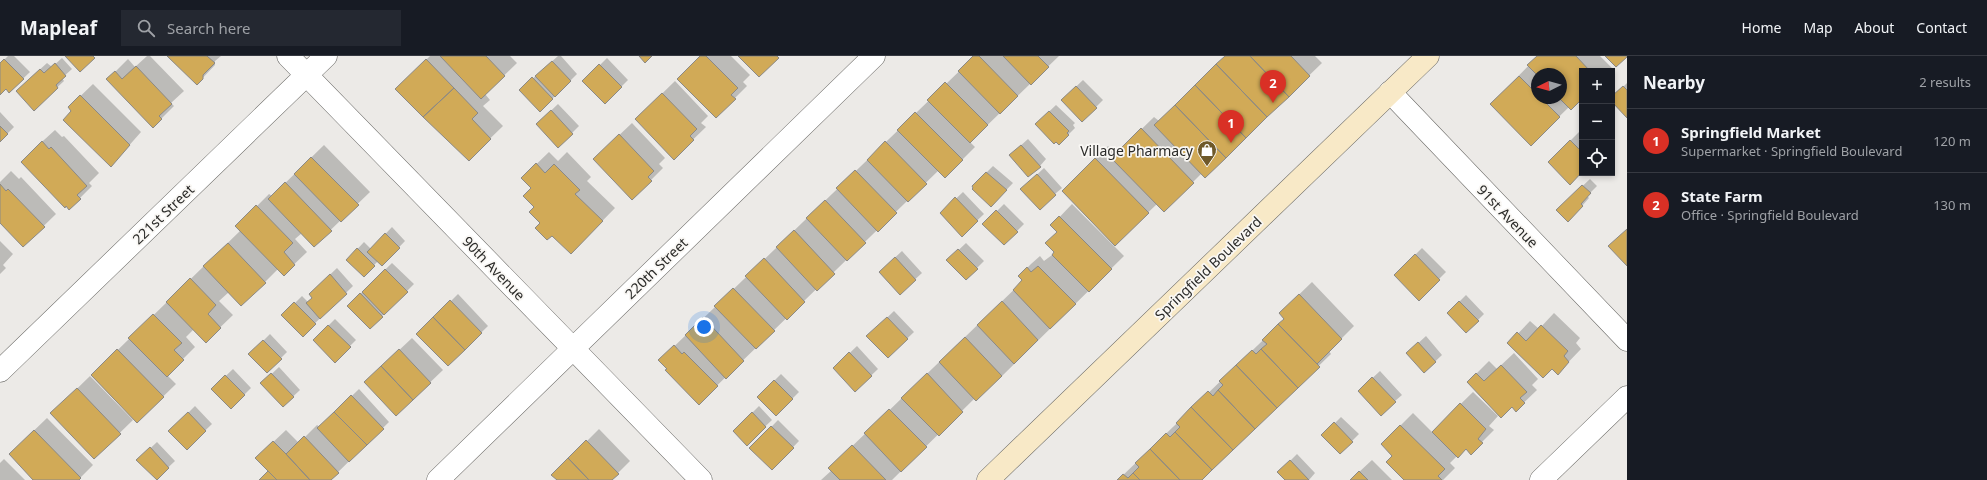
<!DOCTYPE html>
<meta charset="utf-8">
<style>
:root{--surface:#171b24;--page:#242831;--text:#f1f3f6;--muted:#9ea1a6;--line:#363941;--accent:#d93025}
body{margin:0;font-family:"Noto Sans",sans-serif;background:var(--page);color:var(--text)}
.controls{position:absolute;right:12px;top:12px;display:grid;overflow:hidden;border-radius:0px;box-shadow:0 2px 6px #0003}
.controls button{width:36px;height:36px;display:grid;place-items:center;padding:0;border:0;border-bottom:1px solid var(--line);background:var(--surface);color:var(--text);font:20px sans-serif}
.compass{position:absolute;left:1531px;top:12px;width:36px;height:36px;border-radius:50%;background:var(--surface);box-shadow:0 2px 6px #0003;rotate:265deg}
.you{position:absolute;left:704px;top:271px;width:14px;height:14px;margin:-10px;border:3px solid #fff;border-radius:50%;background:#1a73e8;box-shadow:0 0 0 6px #1a73e833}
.badge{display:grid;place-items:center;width:26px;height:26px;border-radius:50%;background:var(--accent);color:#fff;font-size:13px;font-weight:700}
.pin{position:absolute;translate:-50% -33px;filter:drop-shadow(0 1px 2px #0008)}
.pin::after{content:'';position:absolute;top:21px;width:14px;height:12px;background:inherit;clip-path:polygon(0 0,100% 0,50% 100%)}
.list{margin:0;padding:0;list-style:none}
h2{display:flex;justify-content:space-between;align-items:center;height:52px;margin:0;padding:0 16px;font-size:17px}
h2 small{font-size:13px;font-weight:400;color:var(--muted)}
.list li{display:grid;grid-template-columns:26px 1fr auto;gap:12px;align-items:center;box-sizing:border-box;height:64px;padding:0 16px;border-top:1px solid var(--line)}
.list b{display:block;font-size:15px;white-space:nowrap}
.list p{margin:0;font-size:13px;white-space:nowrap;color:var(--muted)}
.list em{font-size:13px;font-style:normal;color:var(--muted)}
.icon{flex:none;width:22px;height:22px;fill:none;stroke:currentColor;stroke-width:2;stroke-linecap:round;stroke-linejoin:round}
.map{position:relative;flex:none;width:1627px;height:424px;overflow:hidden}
header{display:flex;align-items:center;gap:24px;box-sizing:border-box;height:56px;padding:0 20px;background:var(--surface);border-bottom:1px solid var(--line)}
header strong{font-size:19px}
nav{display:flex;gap:22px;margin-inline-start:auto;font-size:14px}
.search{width:280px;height:36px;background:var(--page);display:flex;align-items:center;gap:10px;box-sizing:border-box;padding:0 14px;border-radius:0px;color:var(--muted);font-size:15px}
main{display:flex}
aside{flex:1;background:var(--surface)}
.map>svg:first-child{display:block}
.shadow{fill:#0003;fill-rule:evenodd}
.building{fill:#d1aa57;stroke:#8b8986}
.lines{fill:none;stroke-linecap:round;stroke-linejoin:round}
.minor-casing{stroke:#696865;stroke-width:23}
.secondary-casing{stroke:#696865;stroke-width:23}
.minor{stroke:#fff;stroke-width:22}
.secondary{stroke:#f8e9c7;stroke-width:22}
.labels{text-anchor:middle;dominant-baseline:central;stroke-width:3.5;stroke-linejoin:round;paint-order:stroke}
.poi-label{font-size:14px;fill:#2b2b29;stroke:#f9f7f4;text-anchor:end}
.street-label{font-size:14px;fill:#2b2b29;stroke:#f9f7f4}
</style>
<header>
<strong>Mapleaf</strong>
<div class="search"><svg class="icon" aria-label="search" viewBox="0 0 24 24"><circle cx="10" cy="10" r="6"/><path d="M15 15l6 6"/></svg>Search here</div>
<nav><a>Home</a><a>Map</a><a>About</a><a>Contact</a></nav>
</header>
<main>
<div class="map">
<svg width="1627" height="424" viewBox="0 0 1627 424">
<rect width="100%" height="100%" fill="#eceae7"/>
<path class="shadow" d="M8 0H14L30 16 9 36 6 32 0 38V8Z
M147 0H150L184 35 171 47 174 50 153 71 108 23 128 3 135 11Z
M168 0H221L215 5V9L197 28Z
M430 0H510L517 7 485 38 490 44 483 50 503 70 469 103 449 84 448 85 397 33Z
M558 0H561L577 18 540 55 520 34Z
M702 0H731L750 19 743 26 747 30 716 61Z
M975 0H1059L970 86 975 91 945 121 939 114 699 347 660 304Z
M1226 0H1315L1322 7 1205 120 1202 117 1164 155 1157 148 1115 188 1063 135 1108 90 1116 98 1154 61 1159 65Z
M1538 0H1600L1612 12 1609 15H1582V42L1569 51 1531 88 1491 48ZM1537 18H1561V42H1537Z
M62 2 72 13 62 22 64 25 34 53 24 28 47 7 52 11Z
M607 2 628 24 605 47 584 25Z
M1083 24 1103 44 1082 65 1062 44Z
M675 25 708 60 701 67 706 71 674 102 636 63Z
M1627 27V61L1612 45V42Z
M93 28 141 76 111 110 69 51Z
M558 48 579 70 558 91 537 68Z
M1056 49 1075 67 1073 69 1075 72 1059 88 1036 68Z
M0 56 14 71 0 85Z
M632 67 665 102 659 108 663 112 651 124 594 103Z
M1582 73V115L1549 106Z
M55 74 62 81 64 80 99 117 89 127 92 130 80 142 34 93Z
M1028 83 1046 103 1040 110 1010 99Z
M324 89 370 136 314 190 302 177 295 183 307 196 284 218 278 213 265 226 229 236 219 245 233 259 206 285 194 273 186 281 195 291 167 319 176 328 137 366 92 319 241 174 237 170 269 138 272 140Z
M549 96 558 105 567 96 591 121 587 125 615 152 571 197 541 167 532 132 522 122Z
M993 110 1013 127 991 150 973 130Z
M1044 112 1062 132 1055 138 1028 127Z
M11 115 19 123 21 121 56 158 23 190 0 166V126Z
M1590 123 1597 130 1587 140 1589 142 1575 158 1557 154Z
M963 136 984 158 962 179 941 157Z
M1004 148 1024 168 1004 188 984 168Z
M1072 148 1124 200 1002 320 975 342 892 424H821L832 414 842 400 1024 224 1019 220 1031 208 1040 200 1044 205 1056 196 1058 175 1052 169Z
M392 171 405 185 382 209 378 205 364 220 347 204 364 186 371 193Z
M0 185 13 198 3 209 6 212 0 218Z
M966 187 984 205 966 223 948 204Z
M1422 192 1446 216 1419 243 1395 219Z
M902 195 922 217 900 237 887 209Z
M392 207 414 228 370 272 348 250Z
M337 212 353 230 303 279 283 259 302 240 308 246 313 241 317 231Z
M1312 226 1354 270 1329 295 1331 298 1201 424H1118L1285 263 1280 257Z
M458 238 488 270 448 309 418 278Z
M1466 239 1484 258 1466 276 1448 257Z
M894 255 914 276 888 301 868 280Z
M1554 257 1580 282 1576 287 1581 293 1558 317 1552 311 1509 287 1530 265 1539 273Z
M335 263 356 284 335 305 314 284Z
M270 278 287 296 267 316 250 298Z
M1426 280 1442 299 1424 316 1414 291Z
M412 282 443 314 396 359 378 314Z
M857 290 878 313 856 334 834 312Z
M1514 297 1538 323 1532 329 1537 334 1516 354 1512 349 1468 326 1489 305 1497 313Z
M279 311 300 334 283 350 262 327Z
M233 313 251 332 231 352 212 333Z
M1380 315 1402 339 1395 345 1366 328Z
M781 318 799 336 776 359 758 341Z
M90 320 133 364 94 402 52 357Z
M359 333 389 366 330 424H260L269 415V390L286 374 299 387 317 369 320 371Z
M1473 336 1498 360 1489 370 1494 374 1471 397 1466 392 1457 400 1450 407 1455 412 1443 424H1405L1394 400 1382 388 1413 357 1432 376Z
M195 350 212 368 187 392 170 375Z
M759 350 772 364 747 388 734 375Z
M1341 361 1359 378 1340 397 1323 379Z
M47 362 93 409 78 424H34L22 386Z
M778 364 799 385 772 413 751 392Z
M599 373 630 405 612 423 613 424H558L553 419Z
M157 386 175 405 156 423 138 404Z
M1297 398 1315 417 1309 424H1287L1279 416Z
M4 403 25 424H0V407Z
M1372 404 1392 424H1351L1358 417Z"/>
<path class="building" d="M65 0H93L95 2 80 16Z
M167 0H207L215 7 203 19V23L197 29Z
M440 0H486L505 20 481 43Z
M639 0H652L645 7Z
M700 0H706L738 32 731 39 736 43 716 62 677 23Z
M738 0H777L779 2 759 21Z
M973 0H979L1018 40 1000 58 958 15Z
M1003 0H1038L1049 11 1031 29Z
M1225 0H1250L1289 41 1267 61 1216 8Z
M1250 0H1291L1310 20 1289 41Z
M1537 0H1576L1590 15H1582V43L1571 54 1559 42H1561V18L1537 19 1527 9Z
M1605 0H1627V1L1616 11Z
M4 3 24 23 9 37 6 33 0 39V7Z
M426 3 454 32 423 61 395 33Z
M552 5 571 25 555 41 535 20Z
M55 7 66 20 56 29 58 32 34 55 16 35 40 13 44 17Z
M599 8 622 31 605 48 582 25Z
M1216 8 1267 61 1246 82 1195 29Z
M136 10 172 48 159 60 162 63 153 72 106 23 115 15 122 23Z
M1519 20 1537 38V42H1541L1560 61 1531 90 1490 48Z
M532 21 553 43 540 56 519 34Z
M945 26 988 69 970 87 927 44Z
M1195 29 1246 82 1226 102 1175 49Z
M1076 30 1097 52 1082 66 1061 44Z
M1623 30 1627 34V62L1612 46V40Z
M454 32 478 57 472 63 491 83 469 105 423 61Z
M662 37 697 73 690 80 694 84 674 104 635 63Z
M80 39 130 89 111 111 63 64 71 55 68 51Z
M1175 49 1226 102 1205 122 1154 69Z
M551 54 573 78 558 92 536 68Z
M1049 55 1069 75 1067 77 1069 79 1059 89 1056 86 1054 88 1035 68Z
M915 56 963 104 945 122 897 74Z
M0 70 8 78 0 86Z
M1141 72 1194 127 1164 156 1111 102Z
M619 78 654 115 648 121 652 125 632 144 593 103Z
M1570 84 1579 93 1582 90V116L1570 129 1548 106Z
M42 85 49 93 51 91 87 130 77 139 81 143 69 154 66 150 65 152 21 106Z
M885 85 927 128 908 146 867 104Z
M1021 89 1041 111 1028 121 1009 99Z
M311 101 359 149 341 166 294 118Z
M1095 102 1149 157 1115 190 1062 135Z
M536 107 545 117 554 108 580 134 575 138 603 165 571 198 552 180 547 184 535 172 540 167 529 156 534 151 523 140 531 132 521 122Z
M855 114 897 157 878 176 836 132Z
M986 116 1007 134 991 151 972 133 973 132 972 130Z
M1037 118 1056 139 1040 154 1020 133Z
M285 126 332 175 314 191 268 143Z
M0 128 6 135 8 133 45 171 23 191 0 167Z
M1582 129 1591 137 1581 148 1583 150 1568 166 1556 154Z
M955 141 978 165 962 181 940 157Z
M825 144 866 187 847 205 806 162Z
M256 149 293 187 284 196 295 209 284 220 235 170Z
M996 154 1018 176 1004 189 982 168Z
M1059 160 1112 213 1089 236 1052 199 1054 196 1045 187 1057 176 1050 169Z
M1627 173V210L1608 190Z
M794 174 835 218 817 235 776 191Z
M385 177 400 192 382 210 367 196Z
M228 187 266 227 241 250 203 210Z
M357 192 375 210 364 221 346 204Z
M958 193 978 213 966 224 946 204Z
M1415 198 1440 224 1419 245 1394 219Z
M895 201 916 224 900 239 879 216Z
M764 202 805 246 787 264 745 220Z
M1038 210 1076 248 1050 273 1013 234 1022 224 1018 220 1027 211 1031 216Z
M385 213 408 236 384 259 362 236Z
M330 218 347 238 320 263 306 247 312 242 309 238Z
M190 222 216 249 208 258 221 272 206 287 166 246Z
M733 232 775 275 756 293 714 250Z
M360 237 383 261 370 273 347 250Z
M1299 238 1342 283 1317 308 1278 268 1284 263 1279 257Z
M450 244 482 277 465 294 433 261Z
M1002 245 1038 284 1014 308 977 269Z
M1459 245 1479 265 1466 277 1447 257Z
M294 246 316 268 303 281 281 259Z
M153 258 182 287 174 294 184 304 167 321 128 282Z
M433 261 465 294 448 310 416 278Z
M703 261 744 305 726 323 685 279Z
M887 261 908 283 888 302 866 280Z
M1278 268 1320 311 1298 332 1261 293 1267 288 1262 284Z
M328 269 351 291 335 307 313 284Z
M1541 269 1568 295 1564 300 1569 306 1558 319 1552 313 1543 322 1507 287 1517 276 1526 285Z
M965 281 1002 320 976 345 939 306Z
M263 284 282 303 267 317 248 298Z
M1418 286 1436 306 1424 317 1406 297Z
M674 289 682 298 684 296 718 330 699 349 665 314 667 313 658 304Z
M117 293 164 341 137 367 91 319Z
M399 293 431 327 413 344 381 310Z
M1261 293 1298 332 1277 352 1236 309 1252 294 1256 298Z
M849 296 872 320 855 336 833 312Z
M1236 309 1277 352 1255 373 1218 334 1223 329 1219 325Z
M1501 309 1527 336 1520 342 1525 347 1516 356 1512 351 1501 362 1467 326 1476 317 1484 325Z
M381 310 413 344 396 360 364 326Z
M271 317 294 341 283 351 260 327Z
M927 317 963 356 939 380 901 342Z
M225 319 245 339 231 353 211 333Z
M1372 321 1396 346 1381 360 1358 335Z
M774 324 793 343 776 360 757 341Z
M77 332 121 378 94 403 50 357Z
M1218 334 1255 373 1233 394 1191 351 1208 335 1213 340Z
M351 339 384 373 367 389 334 356Z
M1460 347 1486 373 1478 383 1483 387 1471 399 1466 393 1458 402 1432 376Z
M1191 351 1233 394 1212 414 1175 376 1180 371 1176 367Z
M889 353 927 391 901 416 864 377Z
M188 356 206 375 187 394 168 375Z
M334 356 367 389 349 406 317 372Z
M752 356 766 371 747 390 733 375Z
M1334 366 1353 386 1340 398 1321 379Z
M1400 369 1445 413 1438 420 1442 424H1404L1386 406 1392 400 1381 388Z
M771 370 794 392 772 414 749 392Z
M34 374 81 422 79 424H33L9 398Z
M1175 376 1212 414 1202 424H1180L1150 393 1166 377 1170 381Z
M304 380 339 417 331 424H310L286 398Z
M586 384 619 418 612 424H589L568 402Z
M273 385 286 398 310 424H277L255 402Z
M852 389 886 424H840L828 412Z
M150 391 169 412 157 424 136 404Z
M1150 393 1180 424H1140L1133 417 1139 411 1135 407Z
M568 402 589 424H557L551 419Z
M1290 404 1309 424H1285L1277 416Z
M268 415 277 424H259Z
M1359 415 1368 424H1350Z
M1133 417 1140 424H1117L1123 418 1128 422Z"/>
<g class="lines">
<defs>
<path id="minor" d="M288 0 701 424
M1390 36 1627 284
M0 315 326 0
M438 424 874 0
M1541 424 1627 341"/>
<path id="secondary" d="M988 424 1428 0"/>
</defs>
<use href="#minor" class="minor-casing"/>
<use href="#secondary" class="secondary-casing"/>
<use href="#minor" class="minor"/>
<use href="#secondary" class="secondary"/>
</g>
<defs>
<symbol id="shop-pin" viewBox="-11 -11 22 30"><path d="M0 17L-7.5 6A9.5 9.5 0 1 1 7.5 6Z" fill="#6f5929" stroke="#f9f7f4"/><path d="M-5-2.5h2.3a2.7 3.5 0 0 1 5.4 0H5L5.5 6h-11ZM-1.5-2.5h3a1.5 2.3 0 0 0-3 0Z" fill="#fff"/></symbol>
</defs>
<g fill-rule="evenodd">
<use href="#shop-pin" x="1196" y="83" width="22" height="30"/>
</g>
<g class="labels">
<g class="poi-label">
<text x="1193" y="94">Village Pharmacy</text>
</g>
<g class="street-label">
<text transform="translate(163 158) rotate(-44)">221st Street</text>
<text transform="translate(1508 160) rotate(46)">91st Avenue</text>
<text transform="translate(494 212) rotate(46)">90th Avenue</text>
<text transform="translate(656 212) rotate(-44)">220th Street</text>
<text transform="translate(1208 212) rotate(-44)">Springfield Boulevard</text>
</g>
</g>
</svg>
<div class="controls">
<button>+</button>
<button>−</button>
<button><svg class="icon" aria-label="locate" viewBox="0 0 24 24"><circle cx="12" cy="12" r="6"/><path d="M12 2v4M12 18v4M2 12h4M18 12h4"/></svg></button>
</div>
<svg class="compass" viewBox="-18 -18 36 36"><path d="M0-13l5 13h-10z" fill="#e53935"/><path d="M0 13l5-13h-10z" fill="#9ea1a6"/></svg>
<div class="you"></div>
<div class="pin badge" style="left:1231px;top:87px">1</div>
<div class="pin badge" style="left:1273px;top:47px">2</div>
</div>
<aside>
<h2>Nearby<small>2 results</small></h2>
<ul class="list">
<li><span class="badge">1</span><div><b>Springfield Market</b><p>Supermarket · Springfield Boulevard</p></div><em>120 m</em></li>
<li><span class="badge">2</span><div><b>State Farm</b><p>Office · Springfield Boulevard</p></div><em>130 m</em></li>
</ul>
</aside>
</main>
